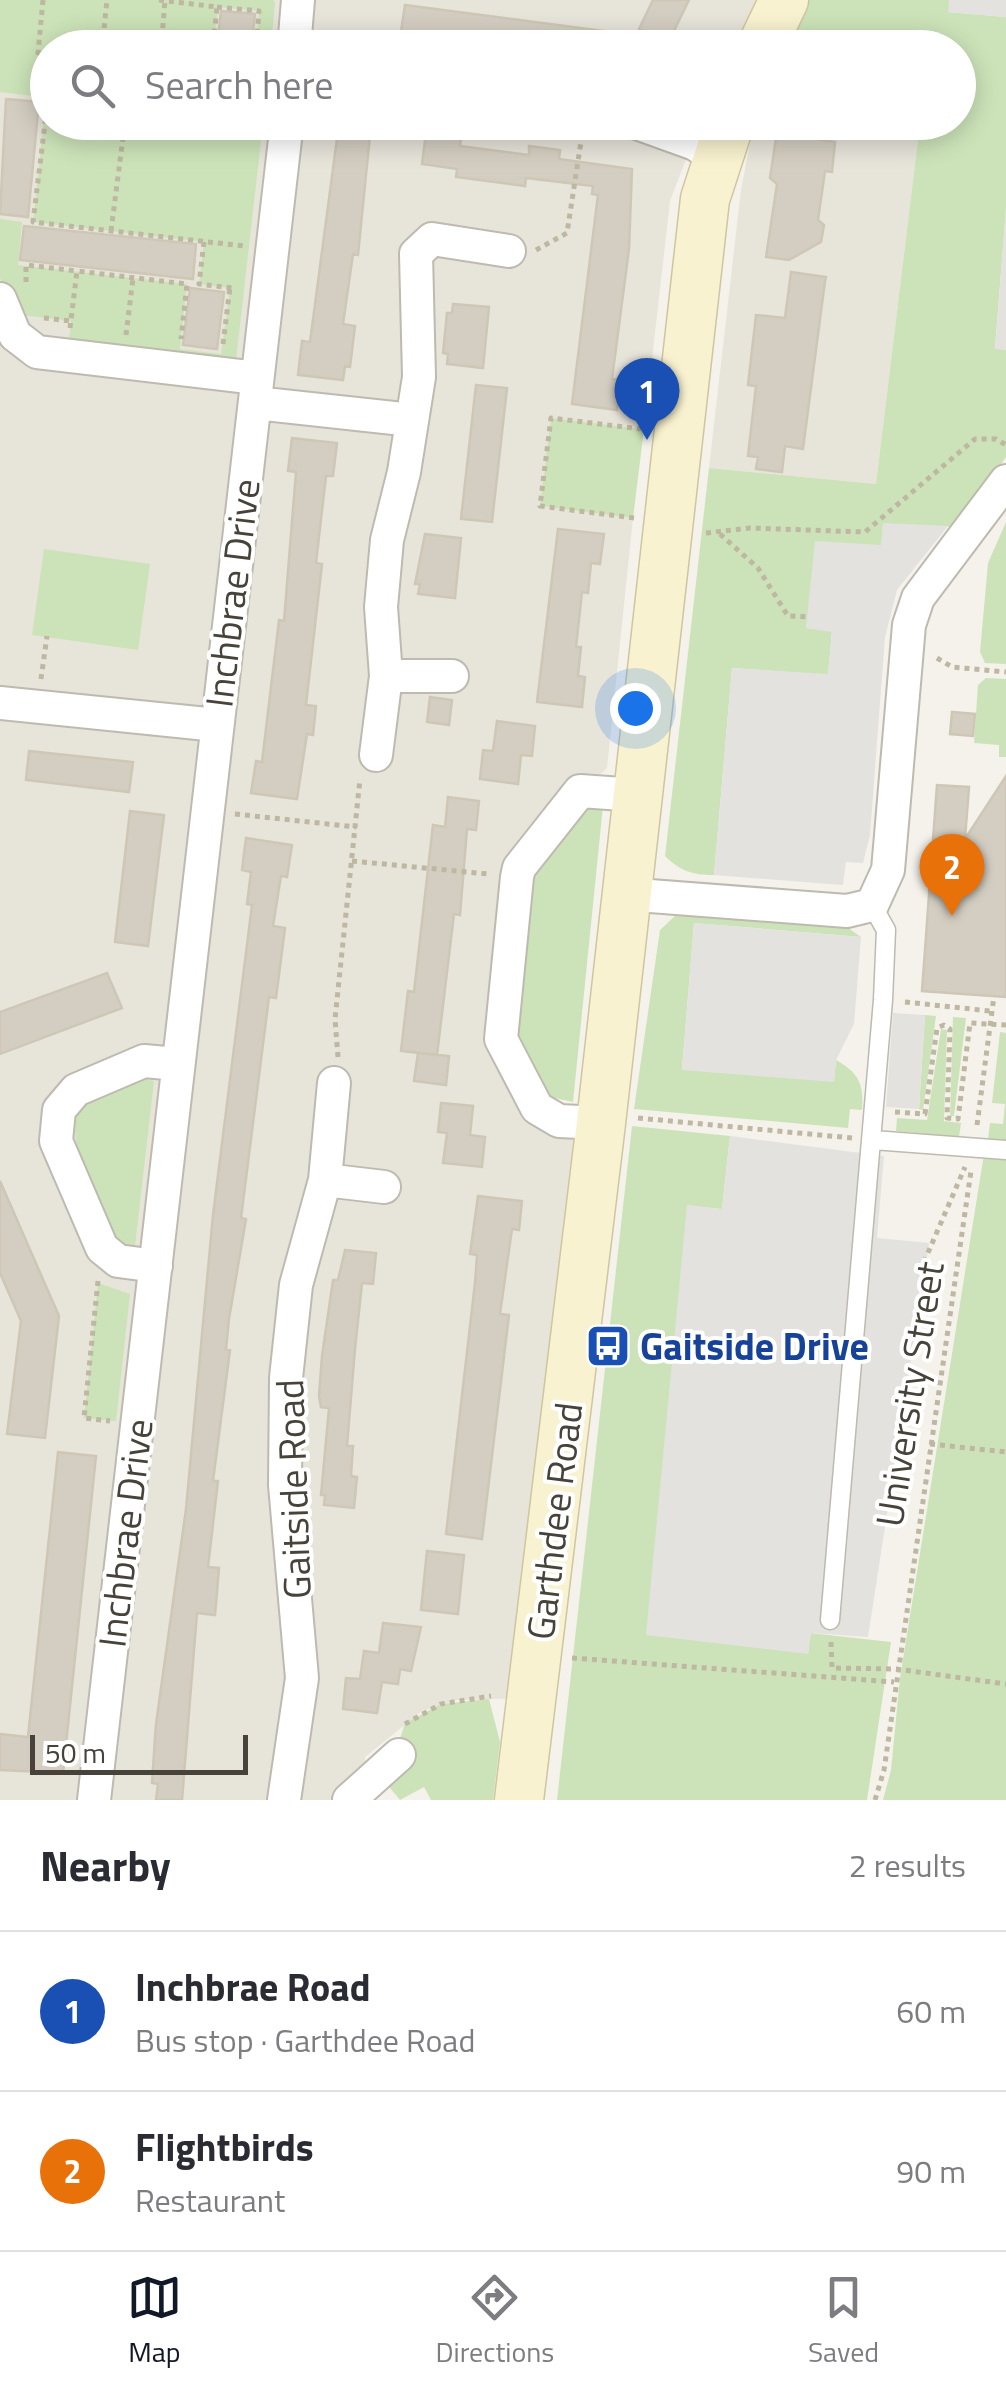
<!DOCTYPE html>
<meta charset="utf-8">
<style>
:root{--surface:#fff;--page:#f7f7f7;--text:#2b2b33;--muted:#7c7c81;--line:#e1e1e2;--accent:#111827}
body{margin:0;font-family:"Titillium Web",sans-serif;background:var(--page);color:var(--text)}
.scale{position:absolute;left:30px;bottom:25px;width:218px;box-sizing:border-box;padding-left:10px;border:5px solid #47433a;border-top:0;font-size:28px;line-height:35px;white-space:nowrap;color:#47433a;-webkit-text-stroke:8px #fff;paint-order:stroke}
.you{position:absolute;left:635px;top:708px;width:35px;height:35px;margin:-25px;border:8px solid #fff;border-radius:50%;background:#1a73e8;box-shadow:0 0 0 15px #1a73e833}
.badge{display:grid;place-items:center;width:65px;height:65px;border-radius:50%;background:var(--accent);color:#fff;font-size:32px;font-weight:700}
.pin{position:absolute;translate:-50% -82px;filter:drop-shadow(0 2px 5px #0008)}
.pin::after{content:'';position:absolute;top:52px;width:35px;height:30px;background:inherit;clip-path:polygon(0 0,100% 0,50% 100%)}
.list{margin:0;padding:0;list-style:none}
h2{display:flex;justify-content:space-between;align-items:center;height:130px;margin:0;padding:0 40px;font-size:42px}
h2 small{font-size:32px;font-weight:400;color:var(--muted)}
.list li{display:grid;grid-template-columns:65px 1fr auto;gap:30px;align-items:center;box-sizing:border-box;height:160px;padding:0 40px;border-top:2px solid var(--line)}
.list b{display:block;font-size:38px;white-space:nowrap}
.list p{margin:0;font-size:32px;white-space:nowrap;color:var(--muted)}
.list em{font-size:32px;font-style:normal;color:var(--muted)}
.icon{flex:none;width:55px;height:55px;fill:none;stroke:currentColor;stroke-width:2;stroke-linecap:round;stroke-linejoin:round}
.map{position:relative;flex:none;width:1006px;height:1800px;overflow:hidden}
.search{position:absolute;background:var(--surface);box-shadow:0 5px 25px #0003;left:30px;right:30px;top:30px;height:110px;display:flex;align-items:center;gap:25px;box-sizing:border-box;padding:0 35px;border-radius:55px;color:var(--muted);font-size:38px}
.sheet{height:450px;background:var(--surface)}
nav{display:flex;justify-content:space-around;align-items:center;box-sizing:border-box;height:140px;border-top:2px solid var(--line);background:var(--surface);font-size:28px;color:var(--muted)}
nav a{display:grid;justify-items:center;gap:5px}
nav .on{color:var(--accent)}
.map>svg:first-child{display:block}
.residential{fill:#e7e4da}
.green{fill:#cce3b9}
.parking{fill:#e3e2df}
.building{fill:#d4cec2;stroke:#cec7b6;stroke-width:2.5}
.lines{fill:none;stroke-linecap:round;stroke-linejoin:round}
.lane-casing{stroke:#bebaaf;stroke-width:21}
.street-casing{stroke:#bebaaf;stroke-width:36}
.secondary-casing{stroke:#cec6a0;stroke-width:51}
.path{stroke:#beb7a1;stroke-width:5;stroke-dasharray:5 5;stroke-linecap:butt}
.lane{stroke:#fff;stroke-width:18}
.street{stroke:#fff;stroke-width:32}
.secondary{stroke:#f9f2d0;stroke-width:48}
.labels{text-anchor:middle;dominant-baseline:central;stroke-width:8;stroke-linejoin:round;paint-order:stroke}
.street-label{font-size:38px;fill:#47433a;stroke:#fff}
.transit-label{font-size:38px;font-weight:bold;fill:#164399;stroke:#fff;text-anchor:start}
</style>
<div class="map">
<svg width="1006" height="1800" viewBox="0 0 1006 1800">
<rect width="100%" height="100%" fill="#f4f2eb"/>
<path class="residential" d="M0 0H758L735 47 48 48V122L700 123 670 201 644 429 551 418 541 506 633 518 607 768 580 791 537 1108 601 1123 532 1698 457 1700 422 1711 365 1757V1786L349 1800H0Z
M754 123H920L876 484 709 468 741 190Z"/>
<path class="green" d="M0 0H273L275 3 271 47H256L259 11 218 7 213 47 48 48 47 54H38L33 96 0 92Z
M804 0H949V12L1006 17V209L995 348 1006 350V457L956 527 883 524 882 545 806 628 832 631 828 675 732 668 714 875C692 875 680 871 665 856L709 468 876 484 920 123 958 122V48H839L781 42Z
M46 99 48 122 263 123 235 369 68 350 71 321 13 314 0 278V219L22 222 18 265 187 284 180 349 221 354 230 288 199 284 204 242 33 222Z
M551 418 644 429 633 518 540 506Z
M1006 522V664L985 663 980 652 988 563Z
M44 549 150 564 138 650 32 635Z
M986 678 1006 679V757H999V745L974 743 978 685Z
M582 806H603L573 1102 546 1096 510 1035 533 867Z
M676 915 847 927 861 937 694 923 682 1069 834 1081 836 1060C859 1073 864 1084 862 1110L850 1109 848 1128 634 1109 660 930Z
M925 1015 936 1016 923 1110 919 1109Z
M953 1017 966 1018 954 1116H950Z
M941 1029 947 1030 944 1121 961 1123 959 1137 896 1131 897 1118 927 1120Z
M1000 1032 1006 1033V1141L988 1139 990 1123 1003 1124 1005 1104 992 1103Z
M133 1076 154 1081 135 1246 121 1248 111 1239C92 1193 64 1150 80 1100Z
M632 1126 730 1136 722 1209 687 1206 808 1654 810 1633 891 1642 867 1800H557Z
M984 1154 1006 1157V1800H883L891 1770 900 1678Z
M98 1283 130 1294 116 1421 84 1418Z
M489 1699 500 1742 493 1800H431L424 1787 400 1800 386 1783 405 1723 441 1704Z"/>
<path class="parking" d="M949 0H1006V17L948 12Z
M1006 209V350L995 349Z
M883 523 948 526 897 590 885 637 870 835 863 863 846 862 843 885 714 875 732 668 828 674 832 632 806 628 815 541 881 545Z
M694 923 861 937 854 1024 836 1060 834 1082 682 1070Z
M893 1013 925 1015 919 1109 886 1107Z
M730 1136 884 1156 877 1238 929 1243 868 1637 811 1633 808 1654 646 1635 687 1205 722 1209Z"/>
<path class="building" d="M653 0H689L668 43 639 29Z
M405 5 635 35 634 48H476L400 38Z
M221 11 255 14 251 48H217Z
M6 99 39 102 28 217 0 214Z
M338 131 370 135 358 255 353 254 343 324 355 326 350 367 345 366 343 380 298 375 302 341 310 342Z
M426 133 461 138 460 146 529 155V146L560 150 559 159 632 169 629 249 612 379 621 380 617 410 572 404 598 195 592 194 593 186 526 178 525 186 456 177 457 169 422 164Z
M781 134 835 142 832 172 825 171 818 220 824 225 821 242 789 260 766 257 777 184 770 178 776 138 780 139Z
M24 226 196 244 193 279 20 260Z
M791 272 826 277 825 281 803 449 785 446 782 472 756 469 758 457 748 456 756 386 748 385 756 315 785 318Z
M190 288 224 292 217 349 183 345Z
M453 304 489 307 483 368 447 364 448 354 443 353 447 313H452Z
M476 385 507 388 492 522 461 519Z
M292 438 337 443 333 476H326L316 563 322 564 306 705 316 706 313 735 307 734 297 799 251 793 256 761 262 762 279 620 284 621 296 472 288 471Z
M558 529 604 534 600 564 591 563 588 593 582 592 576 647H581L578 676 585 677 582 707 537 702Z
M425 534 461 538 455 598 418 594 420 584H415Z
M430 697 452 700 449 725 427 722Z
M952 712 975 714 973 736 950 734Z
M497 721 535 726 532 756 521 755 518 784 480 779 483 750 493 751Z
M29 751 133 762 129 792 26 780Z
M1006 776V997L922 991 937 785 969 787 965 839Z
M448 797 479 801 476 830 467 829 460 915 454 914 437 1055 401 1051 408 991 414 992 433 825 445 827Z
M130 811 164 815 148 946 115 942Z
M246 838 292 845 287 877 281 876 273 926 285 928 276 998 269 997 241 1218 246 1219 229 1319 226 1349 230 1350 213 1481H218L208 1567 219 1568 215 1615 197 1613 182 1800H156L158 1784 152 1783 156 1724 186 1509 213 1215 252 905 247 904 251 872 242 870Z
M107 973 122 1008 0 1054V1012Z
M418 1053 449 1056 446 1085 414 1081Z
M441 1103 473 1106 470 1135 485 1137 482 1167 443 1163 447 1133 438 1132Z
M0 1181 59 1316 45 1438 7 1434 21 1321 0 1273Z
M478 1196 522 1201 519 1230 512 1229 500 1314 509 1315 482 1539 446 1534 475 1283 477 1255 470 1254Z
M345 1250 376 1253 373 1284 362 1283 355 1349 347 1446H353L351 1476 357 1477 354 1508 324 1505 325 1495H321L329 1408 321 1407 319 1396 322 1356 333 1280H338Z
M58 1452 96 1456 63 1773 0 1770V1734L28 1737Z
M427 1551 464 1555 458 1614 421 1610Z
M383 1623 421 1627 411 1671 400 1669 398 1684 382 1682 377 1713 343 1709 346 1678 360 1679 364 1651 379 1653Z"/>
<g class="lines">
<defs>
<path id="lane" d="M873 1140 1006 1150
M830 1620 883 1000 886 930 872 905"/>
<path id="street" d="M294 48 298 0
M634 122 695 144 717 159
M0 299 15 335 37 352 257 378
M255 403 412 420
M386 676H452
M0 703 217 725
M376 755 386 676 381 607 387 540 404 472 419 377 416 254 432 239 509 251
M624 894 847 911 872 905 888 870 909 625 918 598 1006 481
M601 1123 559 1121 537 1108 501 1039 517 877 519 868 580 791 637 795
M325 1180 384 1187
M156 1266 118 1261 102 1248 56 1141 59 1110 76 1090 144 1061 178 1064
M94 1800 287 122
M284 1800 302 1678 285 1485 286 1378 296 1285 325 1180 334 1083
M349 1800 399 1755"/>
<path id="secondary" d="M761 48 784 0
M519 1800 601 1123 705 199 730 122"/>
</defs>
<use href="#lane" class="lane-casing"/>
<use href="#street" class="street-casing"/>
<use href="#secondary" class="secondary-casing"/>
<path class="path" d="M43 0 38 53 48 54
M159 0 217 7 213 48
M217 7 259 11 256 48
M102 48 107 0
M161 48 165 1
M48 99 33 222 244 246
M111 231 125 122
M204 242 199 284 232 288
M536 250 567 233 584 122
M26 282V265L77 271
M44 318 71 321
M70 328 77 271 187 284 181 339
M126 335 133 278
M223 344 230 287
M634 518 540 506 551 418 641 429
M706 533 750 528 865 532 975 439H996L1006 445
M720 534 758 568 788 616 810 617
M937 658 952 667 1006 672
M41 679 47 636
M235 814 356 827
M352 861 488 874
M905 1002 990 1011
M338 1057 335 1019 360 779
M895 1112 925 1114 937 1028 944 1025 950 1029 947 1118 958 1119 970 1023 1006 1025
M638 1118 852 1138
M977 1125 994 996
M924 1262 965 1167
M98 1281 84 1418 110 1421
M930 1444 1006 1452
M831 1642 832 1668 896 1669 1006 1684
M572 1658 894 1682
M405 1724 441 1704 491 1696
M875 1800 884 1770 971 1171"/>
<use href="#lane" class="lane"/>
<use href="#street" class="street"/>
<use href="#secondary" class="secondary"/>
</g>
<defs>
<symbol id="bus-square" viewBox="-11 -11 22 22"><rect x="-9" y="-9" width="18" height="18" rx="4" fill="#1a4fb4" stroke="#fff"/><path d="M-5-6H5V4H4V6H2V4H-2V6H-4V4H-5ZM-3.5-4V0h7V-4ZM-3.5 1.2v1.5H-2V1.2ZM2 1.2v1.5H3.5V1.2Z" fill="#fff"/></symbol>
</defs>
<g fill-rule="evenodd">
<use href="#bus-square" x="583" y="1321" width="50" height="50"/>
</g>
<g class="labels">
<g class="street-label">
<text transform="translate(232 593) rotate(-83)">Inchbrae Drive</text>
<text transform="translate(909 1394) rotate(-81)">University Street</text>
<text transform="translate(293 1489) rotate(-92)">Gaitside Road</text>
<text transform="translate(554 1521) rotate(-83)">Garthdee Road</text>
<text transform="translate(125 1533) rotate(-83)">Inchbrae Drive</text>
</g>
<g class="transit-label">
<text x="640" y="1346">Gaitside Drive</text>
</g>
</g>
</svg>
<div class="scale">50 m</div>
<div class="you"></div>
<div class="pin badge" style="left:647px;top:440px;background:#1a4fb4">1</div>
<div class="pin badge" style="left:952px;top:916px;background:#e8710a">2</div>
<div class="search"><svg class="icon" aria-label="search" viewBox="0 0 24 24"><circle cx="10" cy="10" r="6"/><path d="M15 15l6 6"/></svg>Search here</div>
</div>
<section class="sheet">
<h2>Nearby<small>2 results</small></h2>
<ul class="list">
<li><span class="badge" style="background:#1a4fb4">1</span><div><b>Inchbrae Road</b><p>Bus stop · Garthdee Road</p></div><em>60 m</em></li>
<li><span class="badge" style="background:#e8710a">2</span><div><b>Flightbirds</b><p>Restaurant</p></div><em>90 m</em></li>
</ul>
</section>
<nav>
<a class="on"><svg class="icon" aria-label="map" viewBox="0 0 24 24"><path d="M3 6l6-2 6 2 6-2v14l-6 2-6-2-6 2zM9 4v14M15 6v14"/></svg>Map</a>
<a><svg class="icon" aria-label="directions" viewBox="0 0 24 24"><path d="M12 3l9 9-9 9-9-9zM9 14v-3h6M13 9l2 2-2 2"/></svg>Directions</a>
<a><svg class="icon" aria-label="saved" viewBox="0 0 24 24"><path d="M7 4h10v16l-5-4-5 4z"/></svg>Saved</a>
</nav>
